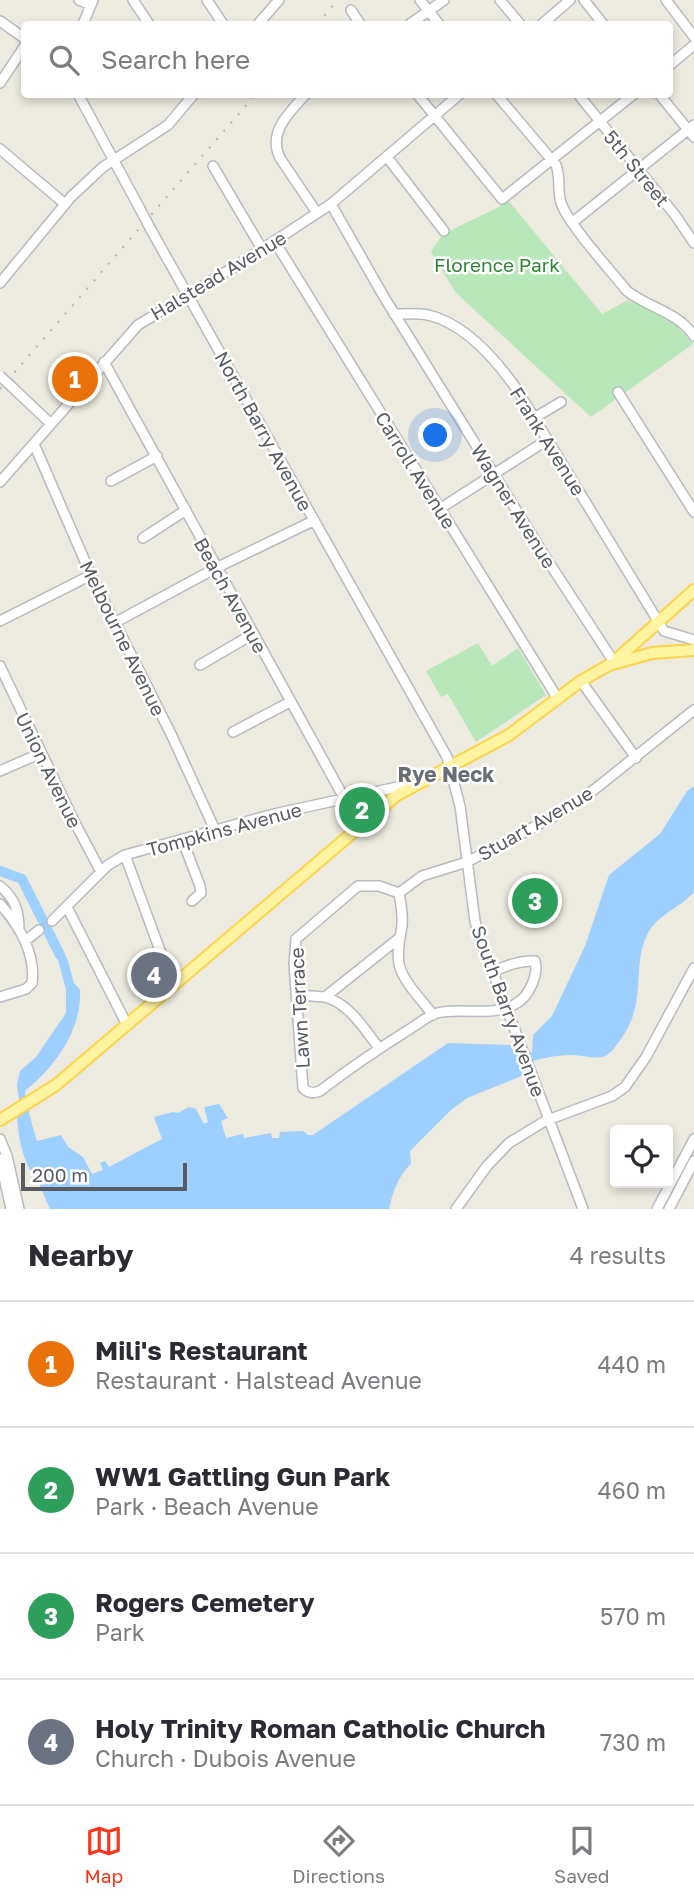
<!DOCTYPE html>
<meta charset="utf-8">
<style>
:root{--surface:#fff;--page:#f2f2f3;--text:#2b2b33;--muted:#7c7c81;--line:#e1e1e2;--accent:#f8351a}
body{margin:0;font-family:"Golos Text",sans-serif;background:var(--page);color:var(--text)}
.controls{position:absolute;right:21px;bottom:21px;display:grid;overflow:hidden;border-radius:7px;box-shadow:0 4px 10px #0003}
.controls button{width:63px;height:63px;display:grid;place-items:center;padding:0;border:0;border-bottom:2px solid var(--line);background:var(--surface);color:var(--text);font:35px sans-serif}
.scale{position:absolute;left:21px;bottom:18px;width:166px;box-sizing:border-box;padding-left:7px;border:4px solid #585c62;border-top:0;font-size:19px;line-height:24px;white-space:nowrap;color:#585c62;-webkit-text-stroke:5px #fff;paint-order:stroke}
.you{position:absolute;left:436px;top:436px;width:24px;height:24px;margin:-18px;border:5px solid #fff;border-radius:50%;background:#1a73e8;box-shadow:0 0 0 10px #1a73e833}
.badge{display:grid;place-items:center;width:46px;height:46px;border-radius:50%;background:var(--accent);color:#fff;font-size:23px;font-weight:700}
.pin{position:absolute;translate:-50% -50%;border:4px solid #fff;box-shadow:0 2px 7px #0006}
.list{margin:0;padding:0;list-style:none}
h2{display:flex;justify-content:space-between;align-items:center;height:91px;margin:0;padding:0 28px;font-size:30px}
h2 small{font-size:23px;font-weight:400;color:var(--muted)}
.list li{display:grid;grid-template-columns:46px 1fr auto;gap:21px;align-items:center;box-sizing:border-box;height:126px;padding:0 28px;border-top:2px solid var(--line)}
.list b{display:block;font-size:26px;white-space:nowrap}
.list p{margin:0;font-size:23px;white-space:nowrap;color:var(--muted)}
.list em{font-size:23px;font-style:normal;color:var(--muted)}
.icon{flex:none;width:38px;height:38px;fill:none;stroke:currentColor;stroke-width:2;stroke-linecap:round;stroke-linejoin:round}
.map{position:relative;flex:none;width:694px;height:1209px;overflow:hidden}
.search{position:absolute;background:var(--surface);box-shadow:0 4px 10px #0003;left:21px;right:21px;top:21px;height:77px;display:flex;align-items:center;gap:18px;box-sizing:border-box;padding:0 24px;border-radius:7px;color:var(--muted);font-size:26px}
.sheet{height:595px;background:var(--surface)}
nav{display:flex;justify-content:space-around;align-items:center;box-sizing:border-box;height:98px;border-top:2px solid var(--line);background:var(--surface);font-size:19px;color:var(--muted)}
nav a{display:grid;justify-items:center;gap:4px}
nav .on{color:var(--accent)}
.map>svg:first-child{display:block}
.green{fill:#b8e7ba}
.water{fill:#9dcfff}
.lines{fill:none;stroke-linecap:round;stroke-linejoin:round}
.river{stroke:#9dcfff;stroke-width:10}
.minor-casing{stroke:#b7bac0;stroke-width:12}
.major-casing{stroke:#fdd347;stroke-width:14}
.minor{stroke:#fff;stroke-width:9}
.major{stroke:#fff4a2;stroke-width:10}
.rail{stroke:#b3b4b5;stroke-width:2;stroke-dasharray:2 9;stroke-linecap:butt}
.minor-bridge-casing{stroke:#b7bac0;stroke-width:12;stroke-linecap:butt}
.minor-bridge{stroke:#fff;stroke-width:9}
.labels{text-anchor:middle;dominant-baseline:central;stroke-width:5;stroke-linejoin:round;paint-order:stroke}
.street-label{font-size:19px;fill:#585c62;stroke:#fff}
.park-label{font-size:19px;fill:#2d8535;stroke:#fff}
.neighbourhood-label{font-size:21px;font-weight:bold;fill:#696e74;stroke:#fff}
</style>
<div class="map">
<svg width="694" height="1209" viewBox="0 0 694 1209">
<rect width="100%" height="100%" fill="#edeadf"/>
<path class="green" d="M508 200 602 314 628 300 673 322 693 344 591 417 456 293 431 252 443 234 499 207Z
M478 643 492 666 518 648 546 695 476 742 448 694 441 697 426 671Z"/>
<path class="water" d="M694 786V892C679 909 657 914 647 935 631 969 648 1001 621 1039 617 1044 613 1051 607 1055 595 1061 584 1054 570 1055 555 1055 538 1059 523 1064L524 1075 467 1098 451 1110 410 1151 411 1164C399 1174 392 1194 389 1209H50L34 1172 30 1170C21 1152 18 1135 17 1115L21 1112 17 1085 20 1071 36 1057 66 1013V989L54 946 57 942 67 958 74 983 80 990C82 1029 56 1066 25 1091 27 1108 32 1124 37 1141L61 1135 68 1147 83 1157 92 1174 103 1170 100 1163 105 1161 109 1167 162 1139 154 1117 173 1112 178 1113 189 1107 196 1109 204 1124 208 1122 204 1107 219 1104 228 1118 221 1121 226 1138 243 1134 244 1138 271 1133 272 1138H279L280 1132 303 1131 308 1135H313L448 1043 511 1045 517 1049 520 1057 532 1052 533 1035 552 1016 585 946 609 875 660 834 687 791Z"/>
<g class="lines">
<path class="river" d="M0 871 22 879 60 955"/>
<defs>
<path id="minor" d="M79 0 91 5
M133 0 149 24
M207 0 223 24
M420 0 439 24
M500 0 520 24
M584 0 603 24
M666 0 694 37
M351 10 360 24
M0 21 24 38
M83 24 93 0
M258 24 279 0
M410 24 444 0
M542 24 570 0
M670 65 694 45
M0 83 24 47
M78 94 140 209
M306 94C290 112 267 132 280 158L317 213
M417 94 502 199 634 94
M496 94 556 165C561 178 557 191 561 203 569 225 611 271 627 291 649 308 678 312 694 336
M578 94 675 215 694 243
M659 94 694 137
M0 149 65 204
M387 157 444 231
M213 166 262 249
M331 204 384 297 546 558 614 662
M573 222 694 125
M150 228 447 757 460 806 475 921 478 933 583 1209
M275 242 558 699
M0 283 71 197 103 167 168 125 194 94
M394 314C405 314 417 313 428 315 464 323 496 360 516 388L664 631 694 640
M104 362 360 827
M12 387 51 424
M618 392 694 512
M534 418 561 402
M34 444 91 575 172 736 215 830
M111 481 157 456
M0 482 138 325 244 261 331 204 460 94
M441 508 547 440
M143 538 186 510
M0 621 91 575
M116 622 216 568 313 521
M200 665 253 634
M0 666 74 821 101 872
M581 681 636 758
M233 732 290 702
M0 771 41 753
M182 839 200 886 201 893 192 901
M125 855 173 986
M0 886C14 898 18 908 19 926
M399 893 379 886H358L296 939 294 964 303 1088C308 1093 313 1094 320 1091 350 1068 381 1047 413 1027 421 1022 429 1015 437 1013 463 1007 493 1018 517 1003 529 996 539 974 535 961 520 960 506 966 492 972
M399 893 422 876 467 862 553 817 585 797 694 710
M399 893C401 905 404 919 401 932 399 942 397 952 399 964 403 982 422 1000 433 1015
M0 904C19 925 36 954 32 983L26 989 0 997
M67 907 127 1025
M52 921 108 865 125 855 274 814 411 784
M25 941 39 930
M296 992C306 998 317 995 328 998 350 1005 365 1030 379 1048
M325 997 398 939
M0 1139 7 1156 19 1209
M0 1159 11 1209
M456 1209 487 1166 509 1143 545 1121 612 1096 625 1087 646 1057 694 968
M657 1209 694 1139
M669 1209 694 1161"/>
<path id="major" d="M617 659 694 590
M0 1120 56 1085 397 795 509 735 581 681 609 665 652 653 694 650"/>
</defs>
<use href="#minor" class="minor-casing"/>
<use href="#major" class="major-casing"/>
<use href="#minor" class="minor"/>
<use href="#major" class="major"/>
<path class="rail" d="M317 24 338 0
M0 389 256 94"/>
<defs>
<path id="minor-bridge" d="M140 209 150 228
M0 376 12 387"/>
</defs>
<use href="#minor-bridge" class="minor-bridge-casing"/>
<use href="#minor-bridge" class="minor-bridge"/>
</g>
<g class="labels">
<g class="street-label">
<text transform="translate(637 168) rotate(51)">5th Street</text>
<text transform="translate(218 275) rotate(-31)">Halstead Avenue</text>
<text transform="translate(264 431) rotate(61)">North Barry Avenue</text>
<text transform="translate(548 441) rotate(58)">Frank Avenue</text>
<text transform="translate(416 470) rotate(58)">Carroll Avenue</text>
<text transform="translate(514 506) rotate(58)">Wagner Avenue</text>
<text transform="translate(231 595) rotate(61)">Beach Avenue</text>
<text transform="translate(123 638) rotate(64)">Melbourne Avenue</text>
<text transform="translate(49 770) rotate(64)">Union Avenue</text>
<text transform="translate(535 823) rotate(-30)">Stuart Avenue</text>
<text transform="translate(224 829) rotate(-15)">Tompkins Avenue</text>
<text transform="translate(299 1008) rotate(-93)">Lawn Terrace</text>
<text transform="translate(509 1011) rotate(70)">South Barry Avenue</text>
</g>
<g class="park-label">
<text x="497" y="264">Florence Park</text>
</g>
<g class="neighbourhood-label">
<text x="446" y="774">Rye Neck</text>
</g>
</g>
</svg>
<div class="controls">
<button><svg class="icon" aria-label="locate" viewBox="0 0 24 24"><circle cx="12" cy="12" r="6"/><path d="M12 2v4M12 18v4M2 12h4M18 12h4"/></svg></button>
</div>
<div class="scale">200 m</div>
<div class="you"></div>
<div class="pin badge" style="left:75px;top:379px;background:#e8710a">1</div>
<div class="pin badge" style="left:362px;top:810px;background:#2e9e5b">2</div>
<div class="pin badge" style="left:535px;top:901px;background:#2e9e5b">3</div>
<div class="pin badge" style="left:154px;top:975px;background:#6b7280">4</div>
<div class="search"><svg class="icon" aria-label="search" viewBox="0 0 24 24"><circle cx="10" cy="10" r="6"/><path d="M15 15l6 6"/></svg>Search here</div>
</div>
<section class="sheet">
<h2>Nearby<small>4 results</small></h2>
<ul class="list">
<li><span class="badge" style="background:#e8710a">1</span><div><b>Mili's Restaurant</b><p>Restaurant · Halstead Avenue</p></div><em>440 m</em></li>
<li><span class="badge" style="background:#2e9e5b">2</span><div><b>WW1 Gattling Gun Park</b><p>Park · Beach Avenue</p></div><em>460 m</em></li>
<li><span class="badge" style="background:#2e9e5b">3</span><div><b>Rogers Cemetery</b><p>Park</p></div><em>570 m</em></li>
<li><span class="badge" style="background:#6b7280">4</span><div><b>Holy Trinity Roman Catholic Church</b><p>Church · Dubois Avenue</p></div><em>730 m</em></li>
</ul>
</section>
<nav>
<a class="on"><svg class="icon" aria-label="map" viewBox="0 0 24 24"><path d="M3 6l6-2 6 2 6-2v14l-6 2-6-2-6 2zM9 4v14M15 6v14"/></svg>Map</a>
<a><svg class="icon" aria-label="directions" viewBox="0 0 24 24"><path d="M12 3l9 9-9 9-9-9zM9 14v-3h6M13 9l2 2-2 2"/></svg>Directions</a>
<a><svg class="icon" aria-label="saved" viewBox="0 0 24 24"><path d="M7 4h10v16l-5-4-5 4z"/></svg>Saved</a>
</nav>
